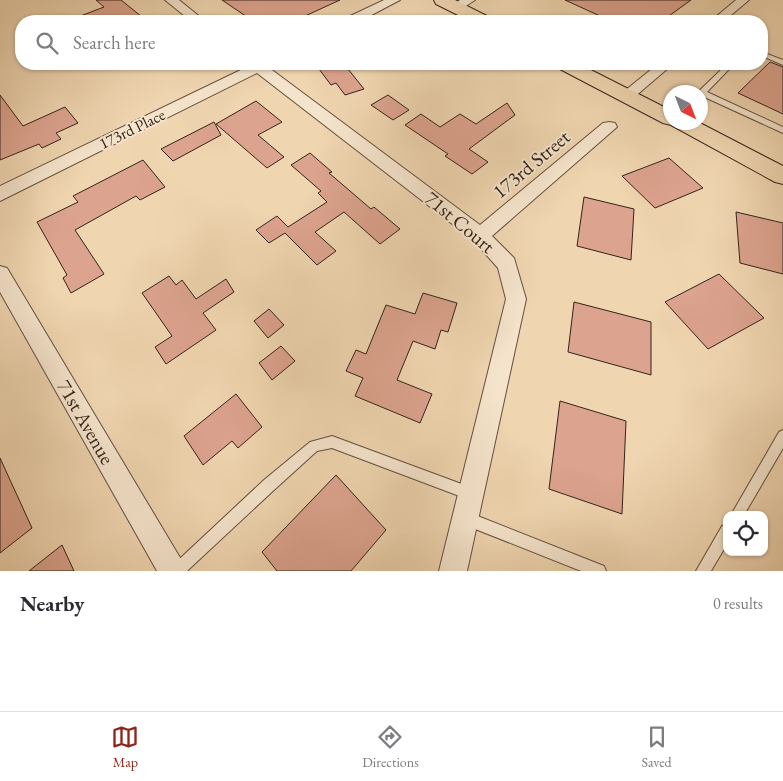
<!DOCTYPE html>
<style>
:root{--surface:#fff;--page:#f7f7f7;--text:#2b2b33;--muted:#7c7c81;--line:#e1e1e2;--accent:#8f2418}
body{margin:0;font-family:"EB Garamond",serif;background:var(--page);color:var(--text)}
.controls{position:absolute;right:15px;bottom:15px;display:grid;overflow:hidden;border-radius:10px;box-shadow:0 1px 4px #0004}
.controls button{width:45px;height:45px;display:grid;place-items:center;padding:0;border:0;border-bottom:1px solid var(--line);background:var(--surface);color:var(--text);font:25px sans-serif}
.compass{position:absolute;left:663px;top:85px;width:45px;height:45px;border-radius:50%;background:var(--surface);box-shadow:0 1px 4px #0004;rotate:138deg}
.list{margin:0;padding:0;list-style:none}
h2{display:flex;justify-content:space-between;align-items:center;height:65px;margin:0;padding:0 20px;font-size:21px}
h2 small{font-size:16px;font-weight:400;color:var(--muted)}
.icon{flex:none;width:28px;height:28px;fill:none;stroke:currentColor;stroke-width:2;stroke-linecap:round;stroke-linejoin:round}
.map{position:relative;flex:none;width:783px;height:571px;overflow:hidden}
.search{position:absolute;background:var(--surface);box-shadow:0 1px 4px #0004;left:15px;right:15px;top:15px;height:55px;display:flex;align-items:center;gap:12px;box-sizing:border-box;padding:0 18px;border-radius:20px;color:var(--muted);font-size:19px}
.sheet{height:140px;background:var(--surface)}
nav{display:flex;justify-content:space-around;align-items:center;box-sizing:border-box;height:70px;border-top:1px solid var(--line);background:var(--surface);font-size:14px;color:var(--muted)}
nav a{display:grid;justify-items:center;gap:2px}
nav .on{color:var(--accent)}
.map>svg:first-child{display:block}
.building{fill:#dca38e;stroke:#33241a}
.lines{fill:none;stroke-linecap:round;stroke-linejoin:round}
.lane-casing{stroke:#625040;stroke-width:2}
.street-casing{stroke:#625040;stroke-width:2}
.primary-casing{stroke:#33241a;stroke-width:2}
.lane{fill:#f5e4cc;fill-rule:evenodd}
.street{fill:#f5e4cc;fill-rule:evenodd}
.primary{fill:#efd5b0;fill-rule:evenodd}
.labels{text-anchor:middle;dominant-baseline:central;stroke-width:4;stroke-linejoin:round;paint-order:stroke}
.far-street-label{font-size:16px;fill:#33241a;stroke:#f5e4cc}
.street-label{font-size:20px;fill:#33241a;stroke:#f5e4cc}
</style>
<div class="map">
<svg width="783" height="571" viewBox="0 0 783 571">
<rect width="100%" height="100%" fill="#efd5b0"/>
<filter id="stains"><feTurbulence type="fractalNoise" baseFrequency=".004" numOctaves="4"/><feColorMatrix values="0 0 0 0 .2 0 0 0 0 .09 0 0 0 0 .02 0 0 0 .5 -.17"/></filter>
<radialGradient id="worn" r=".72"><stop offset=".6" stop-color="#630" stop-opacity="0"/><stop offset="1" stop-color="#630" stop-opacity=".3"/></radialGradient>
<path class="building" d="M96 0H121L147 21H70V20L104 7Z
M222 0H340L294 21H253Z
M565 0H691L662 21H643L632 16 624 21H611Z
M770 62 783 67V114L738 93Z
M336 64H344L364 89 345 95 336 83 331 85 319 69Z
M0 95 23 126 65 107 78 123 56 133 61 139 42 148 39 144 0 160Z
M388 95 409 110 393 120 371 105Z
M256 101 282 122 258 135 284 157 267 168 216 124Z
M507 103 515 115 469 149 488 162 472 174 445 156 448 154 405 125 421 114 440 127 460 114 476 124Z
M214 122 221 135 173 161 161 149Z
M310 153 332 172 329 173 371 209 374 207 400 229 380 244 344 212 315 232 336 251 317 265 285 233 269 243 256 230 277 216 288 227 327 202 318 193 321 191 291 165Z
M669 158 703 188 655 208 622 176Z
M143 160 165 187 140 200 136 196 75 230 104 274 71 293 63 278 67 275 37 222 78 202 73 196Z
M584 197 634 209 631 260 577 246Z
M736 212 783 223V274L740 263Z
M719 274 764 318 708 349 665 302Z
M169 276 176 285 182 280 196 299 226 279 234 292 203 313 216 330 166 364 155 347 172 336 142 293Z
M423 293 457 303 448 332 441 330 435 349 413 341 397 380 432 394 420 423 355 396 363 378 346 371 356 350 366 354 386 305 415 314Z
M574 302 651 322V375L568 352Z
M269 309 284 325 268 338 254 321Z
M281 346 295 361 272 380 259 363Z
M236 394 262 427 238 448 232 441 203 465 184 436Z
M560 401 626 421 622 514 549 489Z
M0 458 32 528 0 553Z
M336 475 386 530 351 571H277L262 552Z
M62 545 74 571H29Z"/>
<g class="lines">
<defs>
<path id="lane" d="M762 52 783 60V65L762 56Z
M727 64H734L707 92 783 127V133L700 95 699 91Z
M783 430V448L744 515H731L779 432Z
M332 436 475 489 476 494 475 499 470 500 332 448 317 451 274 490 187 571H170L172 566 264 480 310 442Z
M465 511 604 566 606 571H581L460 523 458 518 460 513Z
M727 524V544L711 571H696L722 526Z"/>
<path id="street" d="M165 0H179L205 21H191Z
M384 0H400L360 21H344L346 18Z
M460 0H475L460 10H452L450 7Z
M736 0H749L724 21H711Z
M248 64H271L268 67 480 225 603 123 609 122 615 123 617 127 492 236 514 258 526 299 467 571H439L506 299 498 268 473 240 257 73 0 201V186L249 66Z
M658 64H673L632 99H622L620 96 622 93Z
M0 266 7 268 182 561 186 571H157L0 292Z"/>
<path id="primary" d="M434 0H455L489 17 492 21H470L436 4Z
M556 64H579L670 110V122H698L783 166V184L775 182 671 125 663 123 558 68Z"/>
</defs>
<use href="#lane" class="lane-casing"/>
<use href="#street" class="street-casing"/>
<use href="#primary" class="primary-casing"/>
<use href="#lane" class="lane"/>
<use href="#street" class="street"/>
<use href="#primary" class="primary"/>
</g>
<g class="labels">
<g class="far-street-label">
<text transform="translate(132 129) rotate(-26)">173rd Place</text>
</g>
<g class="street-label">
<text transform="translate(531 164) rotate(-40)">173rd Street</text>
<text transform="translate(460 222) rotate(40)">71st Court</text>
<text transform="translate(86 422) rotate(60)">71st Avenue</text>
</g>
</g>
<rect width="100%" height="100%" filter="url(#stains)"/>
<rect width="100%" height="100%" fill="url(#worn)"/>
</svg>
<div class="controls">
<button><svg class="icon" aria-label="locate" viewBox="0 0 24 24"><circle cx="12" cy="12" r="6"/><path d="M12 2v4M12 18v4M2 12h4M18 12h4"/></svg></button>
</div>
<svg class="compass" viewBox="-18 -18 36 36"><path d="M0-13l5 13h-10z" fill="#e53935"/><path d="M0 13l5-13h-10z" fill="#7c7c81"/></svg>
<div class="search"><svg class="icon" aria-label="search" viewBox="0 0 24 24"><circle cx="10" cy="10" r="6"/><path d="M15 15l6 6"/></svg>Search here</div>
</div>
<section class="sheet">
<h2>Nearby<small>0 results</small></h2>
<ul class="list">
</ul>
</section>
<nav>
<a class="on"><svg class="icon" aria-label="map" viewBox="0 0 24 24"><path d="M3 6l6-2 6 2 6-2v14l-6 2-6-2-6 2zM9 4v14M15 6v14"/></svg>Map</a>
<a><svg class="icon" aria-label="directions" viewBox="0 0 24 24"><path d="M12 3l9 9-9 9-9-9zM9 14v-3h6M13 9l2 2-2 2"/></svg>Directions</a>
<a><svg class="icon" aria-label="saved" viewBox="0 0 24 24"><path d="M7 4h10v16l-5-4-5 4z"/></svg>Saved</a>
</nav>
